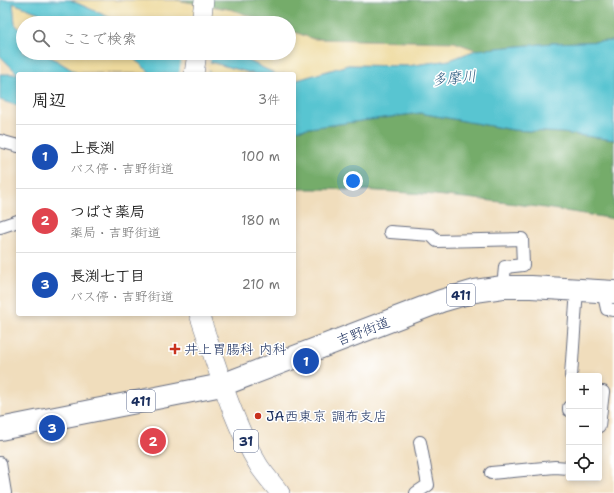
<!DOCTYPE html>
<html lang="ja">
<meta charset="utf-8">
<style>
:root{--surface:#fff;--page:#f2f2f2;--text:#222;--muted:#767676;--line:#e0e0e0;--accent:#d93025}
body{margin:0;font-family:"Shantell Sans","Klee One",sans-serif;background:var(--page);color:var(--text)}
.controls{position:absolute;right:12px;bottom:12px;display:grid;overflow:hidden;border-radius:4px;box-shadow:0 2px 6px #0003}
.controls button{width:36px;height:36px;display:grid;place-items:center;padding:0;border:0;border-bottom:1px solid var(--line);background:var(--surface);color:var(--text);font:20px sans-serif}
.you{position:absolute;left:353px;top:181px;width:14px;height:14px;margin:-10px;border:3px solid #fff;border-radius:50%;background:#1a73e8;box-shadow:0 0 0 6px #1a73e833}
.badge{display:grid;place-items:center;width:26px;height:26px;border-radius:50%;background:var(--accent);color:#fff;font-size:13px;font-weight:700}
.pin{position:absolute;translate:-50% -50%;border:2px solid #fff;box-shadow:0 1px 4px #0006}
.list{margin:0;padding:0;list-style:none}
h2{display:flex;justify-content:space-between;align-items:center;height:52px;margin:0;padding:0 16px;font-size:17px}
h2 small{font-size:13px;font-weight:400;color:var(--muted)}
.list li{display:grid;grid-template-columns:26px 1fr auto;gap:12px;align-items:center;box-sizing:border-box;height:64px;padding:0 16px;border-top:1px solid var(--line)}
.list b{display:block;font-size:15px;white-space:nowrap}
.list p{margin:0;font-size:13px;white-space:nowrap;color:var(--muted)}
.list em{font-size:13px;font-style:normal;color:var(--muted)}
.icon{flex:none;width:22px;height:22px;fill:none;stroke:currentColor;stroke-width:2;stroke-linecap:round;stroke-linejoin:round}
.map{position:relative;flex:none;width:614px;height:493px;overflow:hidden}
.search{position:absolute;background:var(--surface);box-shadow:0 2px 6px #0003;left:16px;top:16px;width:280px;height:44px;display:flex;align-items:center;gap:10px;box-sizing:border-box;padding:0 14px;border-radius:22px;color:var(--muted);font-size:15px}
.panel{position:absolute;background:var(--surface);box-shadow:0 2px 6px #0003;left:16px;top:72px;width:280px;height:244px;border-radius:4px}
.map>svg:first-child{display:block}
.forest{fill:#74ac6b;stroke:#486e64}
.sand{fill:#eeda9e;stroke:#84847e}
.water{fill:#58c5d1;stroke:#3a7a98}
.pier{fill:#f0ddbc}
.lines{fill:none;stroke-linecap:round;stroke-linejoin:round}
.street-casing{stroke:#666c7f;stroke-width:14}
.primary-casing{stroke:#666c7f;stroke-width:20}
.highway-casing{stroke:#666c7f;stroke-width:24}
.street{stroke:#fff;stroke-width:12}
.primary{stroke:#fff;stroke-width:19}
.highway{stroke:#fff;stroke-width:22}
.poi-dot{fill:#c8321e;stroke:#fff;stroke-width:1.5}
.labels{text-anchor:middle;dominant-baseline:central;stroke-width:3;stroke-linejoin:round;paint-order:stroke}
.shield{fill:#fff;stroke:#5f6d8e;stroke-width:1}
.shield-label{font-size:13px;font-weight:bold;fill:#1b2f5e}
.street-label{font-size:14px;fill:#1b2f5e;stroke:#fff}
.poi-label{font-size:14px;fill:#1b2f5e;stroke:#fff;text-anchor:start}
.water-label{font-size:15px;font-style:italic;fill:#2d5c80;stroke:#fff}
</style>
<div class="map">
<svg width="614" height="493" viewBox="0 0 614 493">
<rect width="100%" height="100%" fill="#fff"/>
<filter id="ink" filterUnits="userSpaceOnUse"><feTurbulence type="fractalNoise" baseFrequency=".025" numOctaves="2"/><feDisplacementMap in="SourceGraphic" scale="8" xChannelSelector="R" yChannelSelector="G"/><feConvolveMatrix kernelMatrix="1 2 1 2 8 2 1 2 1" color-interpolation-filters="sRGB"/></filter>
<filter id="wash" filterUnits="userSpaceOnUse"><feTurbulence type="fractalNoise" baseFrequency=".012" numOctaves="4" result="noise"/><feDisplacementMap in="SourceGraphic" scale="16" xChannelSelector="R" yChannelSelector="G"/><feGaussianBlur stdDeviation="0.9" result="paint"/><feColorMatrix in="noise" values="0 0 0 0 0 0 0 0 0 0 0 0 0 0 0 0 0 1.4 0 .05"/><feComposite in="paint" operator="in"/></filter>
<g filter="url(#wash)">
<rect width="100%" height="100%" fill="#f0ddbc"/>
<path class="forest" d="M176 0H614V41L552 43 476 50 454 42 313 39 289 30V23H269L233 10Z
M420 113 513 130 563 133 614 140V219C510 201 400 188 294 189V130Z"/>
<path class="sand" d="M70 0H176L233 10 269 23H122Z
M13 3 66 23H23V33L15 24Z
M289 30 313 39 454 42 476 50 450 60 408 66 348 65 294 81V74H276L232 53H289Z
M44 53H127L152 74 77 73Z
M203 60 255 74H210Z"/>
<path class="water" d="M0 0H70L122 23H66L13 3 15 24 23 33V53H44L77 73 83 74H18V106L0 100V74H18L0 56Z
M614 41V140L563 133 513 130 420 113 294 130V81L348 65 408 66 450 60 476 50 552 43Z
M127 53H232L276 74H255L203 60 210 74H152Z"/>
<path class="pier" d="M182 53H211L210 64 206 63 209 68 208 74H179Z"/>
</g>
<g filter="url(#ink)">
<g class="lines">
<defs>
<path id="street" d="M0 141 18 146
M0 227 18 221
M390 232 431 235 437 241 522 239 523 265 505 267 503 287
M603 291 607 309 614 310
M571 376 577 289
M569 410V407
M599 426 603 392
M0 463 5 493
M491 473 555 467 569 468
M416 493 428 485 420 442"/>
<path id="primary" d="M201 23 204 0
M194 74 197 53
M199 314C217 365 231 419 259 466 265 475 273 484 280 493"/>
<path id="highway" d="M0 429 222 385 441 301 475 291 503 287H531L614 292"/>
</defs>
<use href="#street" class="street-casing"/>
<use href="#primary" class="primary-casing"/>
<use href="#highway" class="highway-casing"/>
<use href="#street" class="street"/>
<use href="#primary" class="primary"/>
<use href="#highway" class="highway"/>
</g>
</g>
<g class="poi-dot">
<path d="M173 343h4v4h4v4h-4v4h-4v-4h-4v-4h4z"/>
<circle cx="258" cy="416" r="4"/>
</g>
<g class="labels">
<g class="shield">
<rect x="447" y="284" width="28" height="22" rx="3"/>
<rect x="127" y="390" width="28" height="22" rx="3"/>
<rect x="234" y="430" width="24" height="22" rx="3"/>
</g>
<g class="shield-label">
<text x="461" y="295">411</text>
<text x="141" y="401">411</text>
<text x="246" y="441">31</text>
</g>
<g class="street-label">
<text transform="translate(363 331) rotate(-21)">吉野街道</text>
</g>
<g class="poi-label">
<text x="184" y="349">井上胃腸科 内科</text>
<text x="266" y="416">JA西東京 調布支店</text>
</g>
<g class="water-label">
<text transform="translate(454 78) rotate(-6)">多摩川</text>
</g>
</g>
</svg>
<div class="controls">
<button>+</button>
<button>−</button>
<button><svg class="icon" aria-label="locate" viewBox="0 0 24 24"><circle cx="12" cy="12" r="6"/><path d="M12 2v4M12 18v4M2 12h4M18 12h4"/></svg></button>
</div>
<div class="you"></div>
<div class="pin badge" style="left:306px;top:361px;background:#1a4fb4">1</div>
<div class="pin badge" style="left:153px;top:441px;background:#e0444e">2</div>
<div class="pin badge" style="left:52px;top:428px;background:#1a4fb4">3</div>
<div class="search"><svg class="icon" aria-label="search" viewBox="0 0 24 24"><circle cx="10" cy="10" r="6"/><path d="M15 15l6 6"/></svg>ここで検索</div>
<section class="panel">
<h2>周辺<small>3件</small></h2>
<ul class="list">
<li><span class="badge" style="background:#1a4fb4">1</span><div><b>上長渕</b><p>バス停 · 吉野街道</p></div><em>100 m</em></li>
<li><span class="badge" style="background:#e0444e">2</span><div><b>つばさ薬局</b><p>薬局 · 吉野街道</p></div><em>180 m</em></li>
<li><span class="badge" style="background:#1a4fb4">3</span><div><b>長渕七丁目</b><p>バス停 · 吉野街道</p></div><em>210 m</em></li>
</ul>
</section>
</div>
